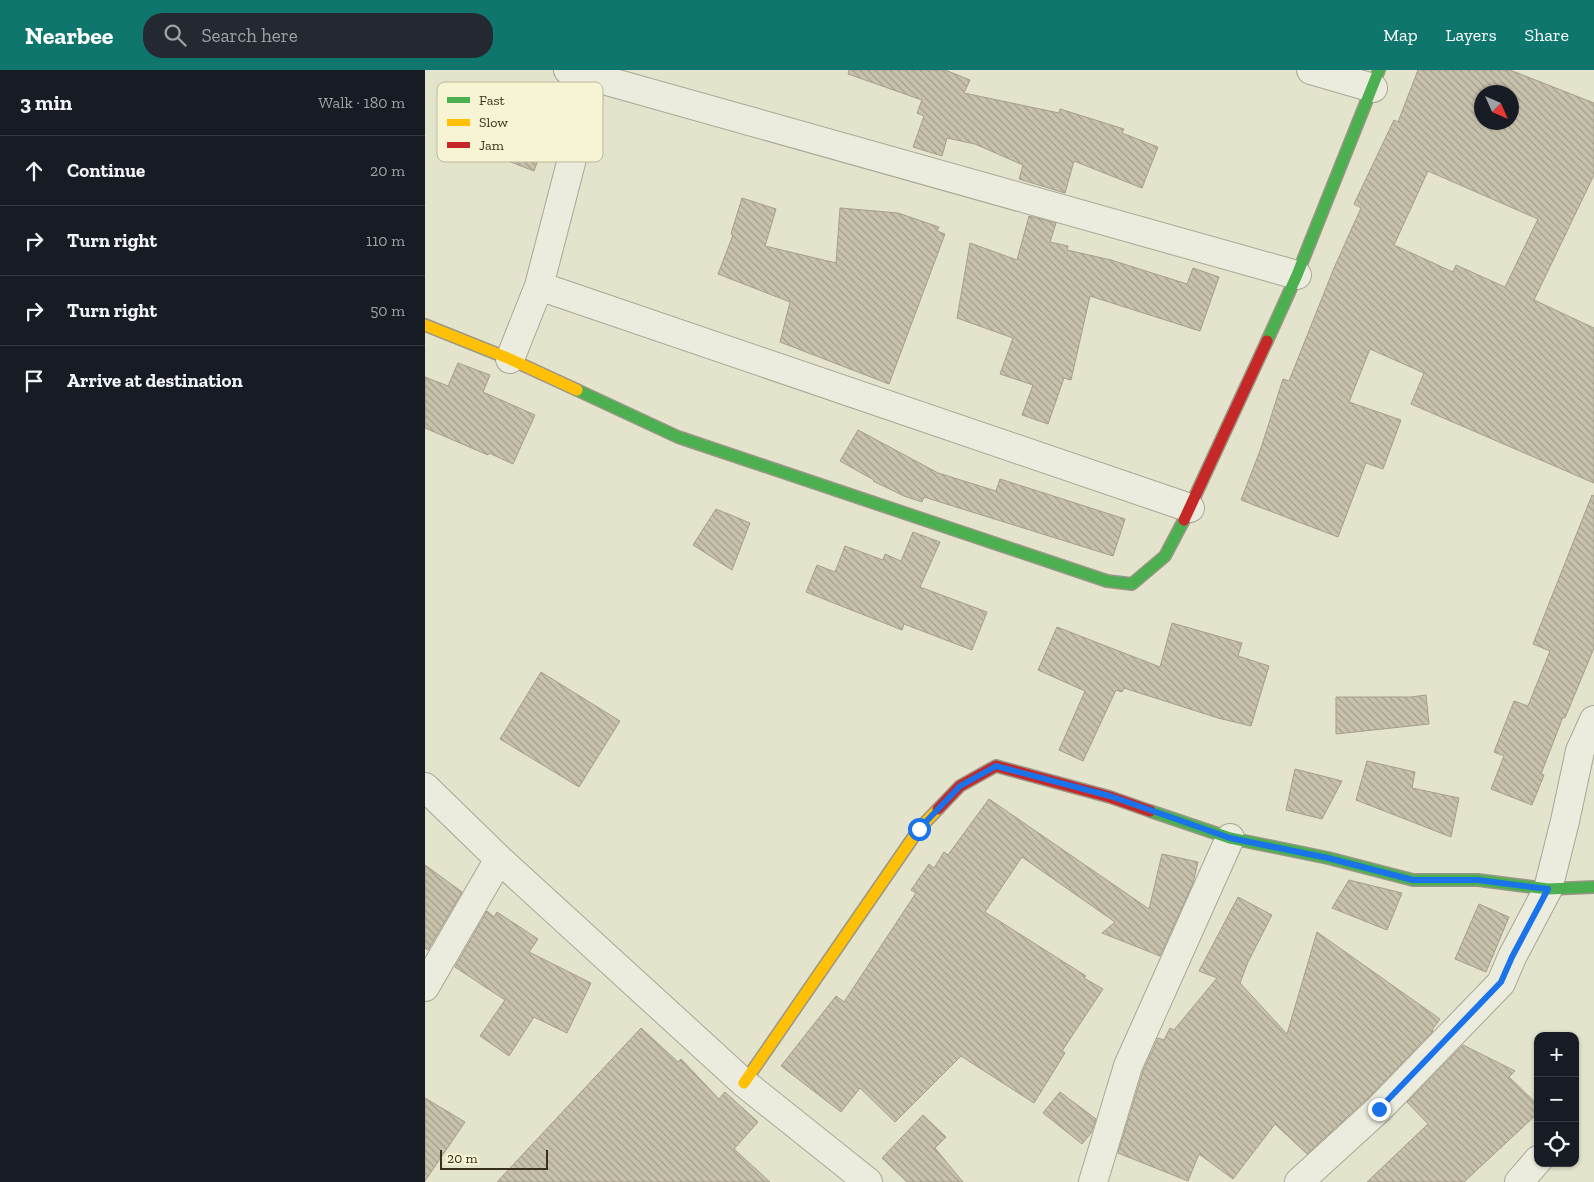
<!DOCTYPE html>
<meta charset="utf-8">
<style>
:root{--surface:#171b24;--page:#242831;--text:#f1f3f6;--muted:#9ea1a6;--line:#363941;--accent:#0f766e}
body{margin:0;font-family:"Zilla Slab",serif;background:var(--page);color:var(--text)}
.controls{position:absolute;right:15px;bottom:15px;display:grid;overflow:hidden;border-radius:10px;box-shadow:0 1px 4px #0004}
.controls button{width:45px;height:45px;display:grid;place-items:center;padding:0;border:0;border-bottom:1px solid var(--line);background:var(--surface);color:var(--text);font:25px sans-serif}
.compass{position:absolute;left:1049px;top:15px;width:45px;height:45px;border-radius:50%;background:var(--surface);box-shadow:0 1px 4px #0004;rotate:135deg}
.scale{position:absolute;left:15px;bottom:12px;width:108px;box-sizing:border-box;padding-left:5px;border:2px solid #38301d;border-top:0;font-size:14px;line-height:18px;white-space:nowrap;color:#38301d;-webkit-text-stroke:4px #f6f4d2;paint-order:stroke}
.stop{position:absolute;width:15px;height:15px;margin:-11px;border:4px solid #1a73e8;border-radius:50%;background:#fff}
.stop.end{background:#1a73e8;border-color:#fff;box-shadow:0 1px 5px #0008}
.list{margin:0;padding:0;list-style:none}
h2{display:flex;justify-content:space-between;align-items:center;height:65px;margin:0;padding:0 20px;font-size:21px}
h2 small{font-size:16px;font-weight:400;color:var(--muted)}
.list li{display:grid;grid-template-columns:32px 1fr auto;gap:15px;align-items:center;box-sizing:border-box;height:70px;padding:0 20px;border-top:1px solid var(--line)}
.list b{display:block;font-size:19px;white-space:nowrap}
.list em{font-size:16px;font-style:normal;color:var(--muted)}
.icon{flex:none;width:28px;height:28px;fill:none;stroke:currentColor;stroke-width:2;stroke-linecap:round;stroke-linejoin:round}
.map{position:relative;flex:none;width:1169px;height:1112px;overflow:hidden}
header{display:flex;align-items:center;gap:30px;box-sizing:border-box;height:70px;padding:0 25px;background:var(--accent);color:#fff}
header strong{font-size:24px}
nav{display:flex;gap:28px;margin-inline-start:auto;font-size:18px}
.search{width:350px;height:45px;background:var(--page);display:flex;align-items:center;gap:12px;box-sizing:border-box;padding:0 18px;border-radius:20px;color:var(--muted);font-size:19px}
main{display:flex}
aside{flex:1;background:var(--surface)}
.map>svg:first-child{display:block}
.building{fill:url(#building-back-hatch);stroke:#a49e8b;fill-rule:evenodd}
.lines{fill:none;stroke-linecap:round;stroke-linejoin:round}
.street-casing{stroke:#a9a696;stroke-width:30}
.fast-casing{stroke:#999685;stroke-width:14}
.slow-casing{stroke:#999685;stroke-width:14}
.jam-casing{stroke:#999685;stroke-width:14}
.street{stroke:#ececde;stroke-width:28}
.fast{stroke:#4caf50;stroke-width:11}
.slow{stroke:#ffc107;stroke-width:11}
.jam{stroke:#c62828;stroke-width:11}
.route{stroke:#1a73e8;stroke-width:6}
.key{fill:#f6f4d2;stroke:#bdb99c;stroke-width:1}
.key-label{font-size:14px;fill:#38301d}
</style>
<header>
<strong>Nearbee</strong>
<div class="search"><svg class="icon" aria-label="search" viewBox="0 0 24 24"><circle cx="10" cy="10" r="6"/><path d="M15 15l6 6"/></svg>Search here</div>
<nav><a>Map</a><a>Layers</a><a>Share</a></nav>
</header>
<main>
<aside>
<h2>3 min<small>Walk · 180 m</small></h2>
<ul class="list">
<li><svg class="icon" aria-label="ahead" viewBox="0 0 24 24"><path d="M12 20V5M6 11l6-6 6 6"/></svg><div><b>Continue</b></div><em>20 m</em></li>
<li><svg class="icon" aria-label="right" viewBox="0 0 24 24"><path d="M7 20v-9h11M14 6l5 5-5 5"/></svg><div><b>Turn right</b></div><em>110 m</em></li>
<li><svg class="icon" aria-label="right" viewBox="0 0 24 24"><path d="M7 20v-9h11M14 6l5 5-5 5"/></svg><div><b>Turn right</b></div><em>50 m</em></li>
<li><svg class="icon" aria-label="arrive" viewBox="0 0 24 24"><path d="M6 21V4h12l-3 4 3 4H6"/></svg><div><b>Arrive at destination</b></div></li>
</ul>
</aside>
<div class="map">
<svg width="1169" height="1112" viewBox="0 0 1169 1112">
<defs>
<pattern id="building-back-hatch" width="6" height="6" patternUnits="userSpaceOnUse" patternTransform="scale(1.25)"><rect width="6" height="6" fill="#c8c2ad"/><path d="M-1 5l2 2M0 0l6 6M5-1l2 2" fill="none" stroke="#a39e8c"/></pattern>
</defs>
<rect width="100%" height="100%" fill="#e4e3cc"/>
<path class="building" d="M424 0H520L545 10 539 23 634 43 635 39 699 59 697 63 733 77 717 118 649 91 640 123 594 109 598 95 550 74 522 68 517 86 488 77 499 46 492 43 497 30 423 4Z
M993 0H1085L1169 33V105L1109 230 1169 258V413L986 334 999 303 945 279 924 332 976 350 958 399 941 393 913 467 816 430 836 378 858 309 864 311 909 198 936 138 929 134 969 50 973 52ZM1056 22H1086V52H1056ZM1003 101 1113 149 1080 217 1031 195 1028 202 969 175Z
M69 51 120 71 109 101 57 81Z
M317 128 351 139 340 176 411 193 415 138 473 143 514 157 512 161 520 164 464 314 355 272 365 232 293 204 308 165 306 164Z
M604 146 631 153 625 172 643 176 642 180 686 190 762 214 768 198 794 207 775 261 665 226 646 310 639 308 623 354 597 345 608 315 575 304 588 268 532 248 545 173 592 190Z
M33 293 65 305 58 322 110 345 88 394 64 383 63 385 0 358V307L23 316Z
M433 360 513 403 571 421 575 409 700 449 688 486 499 427 497 432 479 426 448 411 449 410 415 391Z
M1167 425 1169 426V578L1140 648 1138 647 1116 704 1119 705 1107 735 1066 719 1079 686 1069 682 1089 631 1103 636 1125 581 1108 574Z
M291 439 325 453 307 500 268 475Z
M488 462 515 472 495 517 562 542 547 580 479 554 477 560 381 522 392 495 410 502 420 476 458 490 460 484 476 491Z
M747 553 817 573 813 586 844 596 826 656 793 648 699 618 697 622 691 620 658 691 634 680 660 621 613 600 632 557 735 597Z
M116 602 195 651 154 717 75 669Z
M1001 625 1004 654 911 664V627H986Z
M942 691 990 702 987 718 1034 728 1026 767 931 730Z
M870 699 917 711 897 749 861 740Z
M564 729 724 839 737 784 773 792 768 813 735 886 677 863 690 852 597 787 560 842 661 906 659 908 678 919 637 981 640 983 609 1033 536 986 470 1052 435 1018 416 1042 356 996 411 926 419 932 491 823 486 820 504 794 509 798 519 782 523 785Z
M0 795 37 822 3 880 0 878Z
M924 810 977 823 962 860 907 838Z
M813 827 847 845 823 892 815 913 862 964 892 862 1015 949 1007 960 1008 961 943 1028 882 1084 850 1054 808 1109 774 1084 763 1111 693 1083 718 1001 733 968 739 970 745 958 749 960 792 908 774 901Z
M1054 834 1084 847 1061 902 1030 889Z
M62 841 69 847 72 842 113 869 104 882 166 913 142 963 109 947 84 986 55 966 80 930 30 897Z
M216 958 253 992 256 989 294 1029 300 1022 333 1052 309 1079 345 1112H72Z
M1038 975 1090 1001 1084 1007 1113 1035V1043L1039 1112H942L1003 1054 982 1032Z
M635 1022 671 1049 666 1063 657 1074 618 1043Z
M0 1028 40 1052 0 1111Z
M498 1045 521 1067 510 1078 538 1112H482L457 1088Z"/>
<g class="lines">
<defs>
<path id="street" d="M143 0 872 205
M886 0 948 18
M114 216 765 438
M85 289 114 216 170 0
M0 717 74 789 319 1013 443 1112
M0 917 74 789
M668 1112 703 996 805 768
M874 1112 954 1039 1076 913 1087 887 1123 819 1140 751 1155 681 1169 650
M1094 1112 1113 1090"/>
<path id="fast" d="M842 271 872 205 954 0
M152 320 253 367 682 511 707 514 740 486 759 450
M725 741 805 768 903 788 988 810H1053L1123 819 1169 817"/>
<path id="slow" d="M0 255 85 289 152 320
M319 1013 494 759 513 739"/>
<path id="jam" d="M759 450 842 271
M513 739 535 716 571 696 685 727 725 741"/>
</defs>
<use href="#street" class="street-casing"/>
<use href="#fast" class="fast-casing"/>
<use href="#slow" class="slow-casing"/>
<use href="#jam" class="jam-casing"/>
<use href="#street" class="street"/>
<use href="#fast" class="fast"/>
<use href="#slow" class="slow"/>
<use href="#jam" class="jam"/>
</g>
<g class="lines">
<path class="route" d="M494 759 535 716 571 696 685 726 805 768 903 788 988 810H1053L1123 819 1087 887 1076 912 954 1039"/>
</g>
<rect x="12" y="12" width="166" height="80" rx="8" class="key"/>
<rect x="22" y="27" width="23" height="6" fill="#4caf50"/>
<rect x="22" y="49" width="23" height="7" fill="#ffc107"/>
<rect x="22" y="72" width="23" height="6" fill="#c62828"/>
<g class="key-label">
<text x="54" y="35">Fast</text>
<text x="54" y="57">Slow</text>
<text x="54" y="80">Jam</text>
</g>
</svg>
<div class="controls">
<button>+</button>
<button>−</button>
<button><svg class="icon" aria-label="locate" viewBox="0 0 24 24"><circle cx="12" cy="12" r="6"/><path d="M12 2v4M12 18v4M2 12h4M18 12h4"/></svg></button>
</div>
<svg class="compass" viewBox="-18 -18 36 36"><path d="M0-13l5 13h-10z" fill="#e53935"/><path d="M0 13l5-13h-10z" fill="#9ea1a6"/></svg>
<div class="scale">20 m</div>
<div class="stop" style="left:494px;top:759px"></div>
<div class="stop end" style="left:954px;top:1039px"></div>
</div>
</main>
